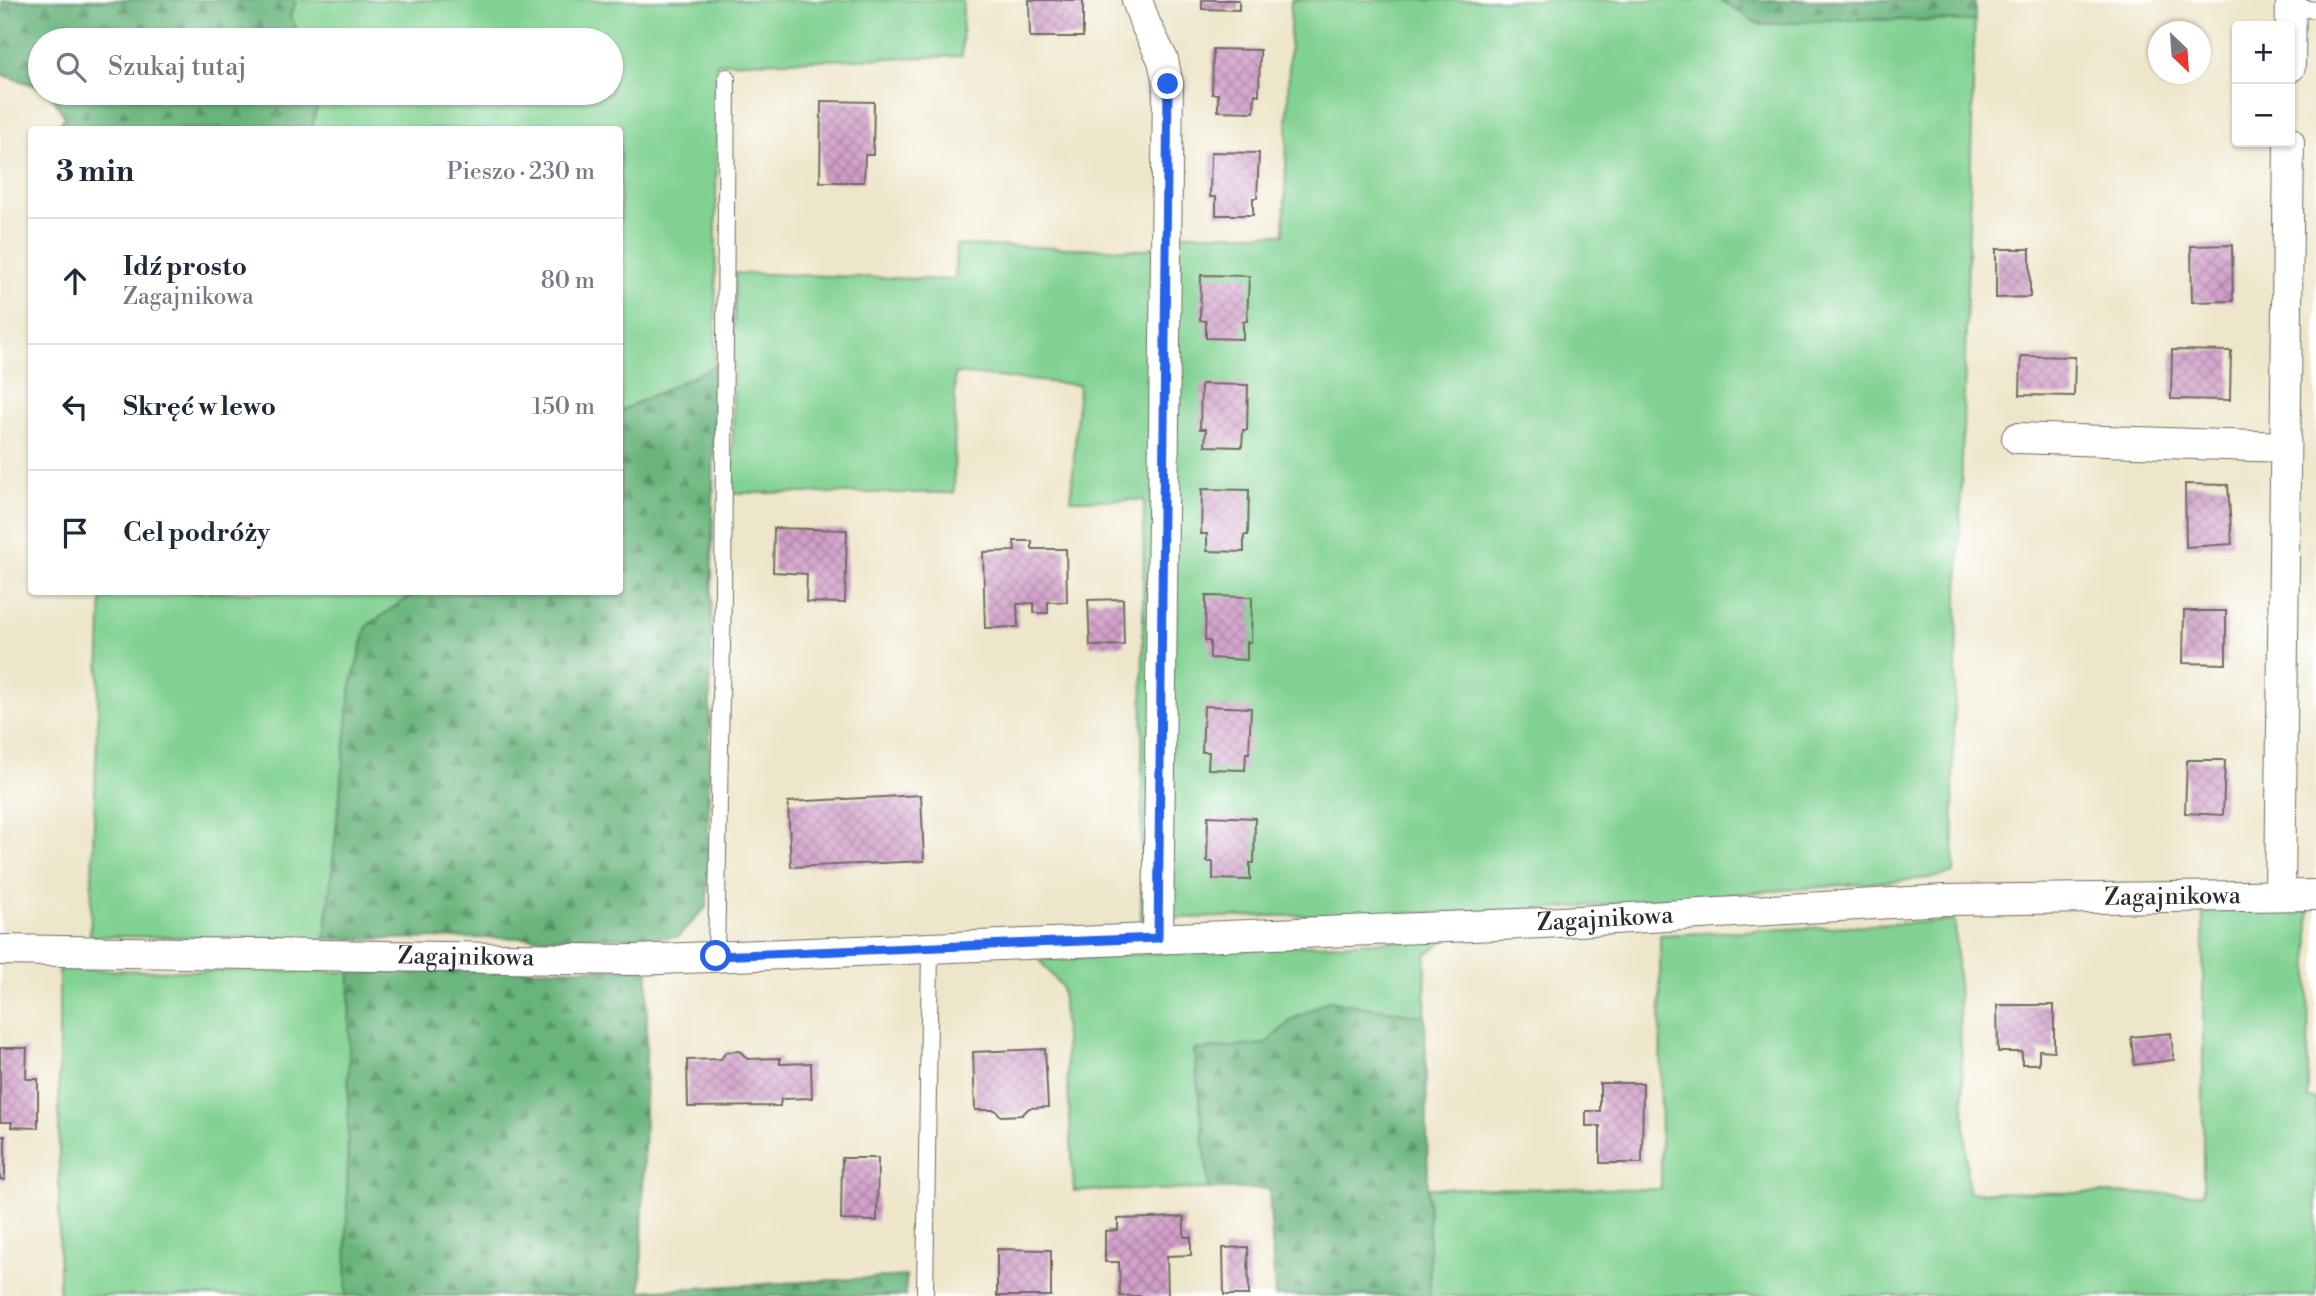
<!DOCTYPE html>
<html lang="pl">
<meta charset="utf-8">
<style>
:root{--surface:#fff;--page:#f6f6f7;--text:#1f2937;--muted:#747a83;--line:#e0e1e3}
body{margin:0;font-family:"Libre Bodoni",serif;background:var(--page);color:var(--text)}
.controls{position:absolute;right:21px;top:21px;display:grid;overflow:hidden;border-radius:7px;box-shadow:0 2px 5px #0004}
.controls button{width:63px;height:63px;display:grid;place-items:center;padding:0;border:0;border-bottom:2px solid var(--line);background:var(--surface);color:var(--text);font:35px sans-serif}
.compass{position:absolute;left:2148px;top:21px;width:63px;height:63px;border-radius:50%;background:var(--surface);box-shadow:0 2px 5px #0004;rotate:155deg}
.stop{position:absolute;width:21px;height:21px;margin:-16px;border:5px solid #2563eb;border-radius:50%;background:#fff}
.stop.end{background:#2563eb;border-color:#fff;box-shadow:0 2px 7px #0008}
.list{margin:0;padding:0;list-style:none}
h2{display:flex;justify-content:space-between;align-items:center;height:91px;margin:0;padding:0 28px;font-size:30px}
h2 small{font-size:23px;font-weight:400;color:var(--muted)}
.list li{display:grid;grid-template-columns:46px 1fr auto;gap:21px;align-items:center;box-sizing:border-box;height:126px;padding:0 28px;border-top:2px solid var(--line)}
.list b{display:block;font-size:26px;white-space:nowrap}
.list p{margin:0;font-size:23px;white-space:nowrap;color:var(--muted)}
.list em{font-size:23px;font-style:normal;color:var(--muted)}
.icon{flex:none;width:38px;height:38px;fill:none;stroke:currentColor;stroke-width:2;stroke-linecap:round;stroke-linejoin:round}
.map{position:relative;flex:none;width:2316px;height:1296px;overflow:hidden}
.search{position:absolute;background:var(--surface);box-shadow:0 2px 5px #0004;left:28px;top:28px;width:595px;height:77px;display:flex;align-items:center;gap:18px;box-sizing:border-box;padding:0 24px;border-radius:38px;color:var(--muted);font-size:26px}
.panel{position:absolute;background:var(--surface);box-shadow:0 2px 5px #0004;left:28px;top:126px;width:595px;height:469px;border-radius:7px}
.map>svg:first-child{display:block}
.green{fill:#81d292;stroke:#567e5e;stroke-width:2}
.forest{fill:url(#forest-firs);stroke:#4a7054;stroke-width:2}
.building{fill:url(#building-cross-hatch)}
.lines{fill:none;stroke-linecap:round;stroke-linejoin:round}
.lane-casing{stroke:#6f6c63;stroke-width:18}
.street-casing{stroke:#6f6c63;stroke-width:32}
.lane{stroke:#fff;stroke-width:16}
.street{stroke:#fff;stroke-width:30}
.route{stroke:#2563eb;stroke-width:9}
.labels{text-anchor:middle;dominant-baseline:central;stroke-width:6;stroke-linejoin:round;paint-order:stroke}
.street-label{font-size:24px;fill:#2b2b2b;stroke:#fff}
</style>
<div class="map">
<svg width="2316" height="1296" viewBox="0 0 2316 1296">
<defs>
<pattern id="forest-firs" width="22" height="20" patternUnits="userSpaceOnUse" patternTransform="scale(1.75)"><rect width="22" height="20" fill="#68b47c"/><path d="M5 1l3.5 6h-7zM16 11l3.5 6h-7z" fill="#569366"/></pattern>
<pattern id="building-cross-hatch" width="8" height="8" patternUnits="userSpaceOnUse" patternTransform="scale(1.75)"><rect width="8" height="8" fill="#d19ec8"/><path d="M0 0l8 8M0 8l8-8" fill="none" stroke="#aa81a3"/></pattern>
</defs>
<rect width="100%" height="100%" fill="#fff"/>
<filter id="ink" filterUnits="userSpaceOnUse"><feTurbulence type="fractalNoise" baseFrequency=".0143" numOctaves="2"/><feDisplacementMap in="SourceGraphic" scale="14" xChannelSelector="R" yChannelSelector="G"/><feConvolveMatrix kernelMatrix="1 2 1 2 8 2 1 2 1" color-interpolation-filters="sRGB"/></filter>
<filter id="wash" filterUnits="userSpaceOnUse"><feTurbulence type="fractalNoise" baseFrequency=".00686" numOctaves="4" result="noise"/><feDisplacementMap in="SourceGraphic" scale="28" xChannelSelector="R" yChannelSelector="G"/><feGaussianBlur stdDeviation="1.57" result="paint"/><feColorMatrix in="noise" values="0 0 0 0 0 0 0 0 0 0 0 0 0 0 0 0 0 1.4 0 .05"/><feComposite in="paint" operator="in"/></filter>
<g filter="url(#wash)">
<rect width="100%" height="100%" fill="#eee6ca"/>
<path class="green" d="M296 0H963L962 56 717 63 715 366 620 411V130L311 129 321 93H611V40H303L290 16Z
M1291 0H1720L1760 25 1839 19 1975 21 1953 768 1954 873 1931 878 1536 910 1141 919 1144 500H1071L1079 385 955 373 954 493H732L735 273 955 280 956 245 1145 250 1184 234H1284Z
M102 592H416L367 626 351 686 325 939 90 936Z
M2203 910 2309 911 2308 1098 2316 1099V1296H1430L1428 1188 1661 1189 1660 935 1955 921 1968 1192 2203 1194Z
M1447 938 1426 955 1425 1016 1328 1001 1293 1019 1265 1044 1194 1050 1209 1189 1074 1191 1062 987 1039 960Z
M59 970 350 972 346 1296H59Z"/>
<path class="forest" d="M2 0H296L290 16 303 40H40V87L0 74Z
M1720 0H1975V21L1839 19 1760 25Z
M50 93H321L311 130 56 129 65 117Z
M715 366 707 906 678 937 325 939 351 686 367 626 416 592H620V411Z
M648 968 641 1291 906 1276V1296H346L350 972Z
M1328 1001 1425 1016 1430 1296H1275L1269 1189H1209L1194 1050 1265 1044 1293 1019Z"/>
<g id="blocks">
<path class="building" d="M1029 0H1083V37H1030Z
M1202 0H1239V10L1202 9Z
M1213 49 1260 50 1259 95 1255 94 1254 112 1218 111V94H1212Z
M821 101 874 102 873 155H865L864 182H820Z
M1211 152 1259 153 1257 198H1253V215H1216V197H1210Z
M2232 245 2233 301 2192 302 2191 246Z
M1996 249H2030V297L1996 298Z
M1201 275 1249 276 1247 321 1243 322V339L1206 338V321L1200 320Z
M2172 350 2231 351 2230 400 2171 399Z
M2021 356 2075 357 2074 396 2020 395Z
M1201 384 1248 385 1247 430H1243L1242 447 1205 446 1206 429H1200Z
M2185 484 2228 485 2232 544 2186 547Z
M1202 489 1249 490 1248 535H1244V552L1207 551V534H1201Z
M774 528 847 530 845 603 806 602 807 574 773 572Z
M1014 541H1032V549H1066L1067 602H1048V613H1034V603L1017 604 1018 627 985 628 983 552 1015 551Z
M1206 596 1252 597 1251 642H1247V660L1210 658V641H1205Z
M1123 599 1124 645 1090 646 1088 600Z
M2184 611H2226V664L2183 663Z
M1204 706 1251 708 1249 753H1246L1245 770 1208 769 1209 752H1202Z
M2187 760H2225L2223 815 2185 813Z
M921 795 924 861 791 867 788 802Z
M1208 816 1255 818 1254 863H1250V880L1213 879V862H1207Z
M1997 1005H2054V1051L2039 1050V1064H2022V1052H1998Z
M2171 1033 2174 1060 2134 1065 2131 1037Z
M0 1048H27L26 1079H38V1128L11 1127 12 1122H0Z
M1045 1049 1048 1107 1029 1108 1022 1115 1001 1116 995 1110H975L973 1052Z
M740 1051 747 1059 780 1058V1064L811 1063 812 1098 781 1099 780 1106 688 1107 687 1060 721 1059 726 1052Z
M1600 1083H1643L1642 1163H1600V1126H1586V1111H1600Z
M0 1136H5V1180L0 1179Z
M842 1158H878L877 1221 841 1220Z
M1184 1217V1237H1191V1255L1167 1256 1168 1296H1120L1119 1262H1105V1231L1118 1230V1219Z
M1248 1247 1249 1295H1224L1223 1248Z
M997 1249 1051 1250V1296H997Z"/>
</g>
</g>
<g filter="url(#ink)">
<use href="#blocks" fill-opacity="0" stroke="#6f6c63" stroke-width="2"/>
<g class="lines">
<defs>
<path id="lane" d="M2290 7 2316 10
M716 956 723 593 727 77
M925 1296 930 948"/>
<g id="street">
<path d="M1137 0 1145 23 1163 60 1168 84 1158 938"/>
<path d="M2290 67 2291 0"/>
<path d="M2017 438 2285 447"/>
<path d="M2280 894 2289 142"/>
<path id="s1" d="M0 950 635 960 1543 923 1944 900 2316 895"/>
</g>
</defs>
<use href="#lane" class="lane-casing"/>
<use href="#street" class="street-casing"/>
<use href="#lane" class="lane"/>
<use href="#street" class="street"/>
</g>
</g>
<g class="lines" filter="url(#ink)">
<path class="route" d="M716 956 1158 938 1168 84"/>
</g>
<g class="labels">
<g class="street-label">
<text stroke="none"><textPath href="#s1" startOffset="2174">Zagajnikowa</textPath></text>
<text stroke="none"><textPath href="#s1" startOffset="1606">Zagajnikowa</textPath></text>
<text stroke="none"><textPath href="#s1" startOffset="466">Zagajnikowa</textPath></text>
</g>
</g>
</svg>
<div class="controls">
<button>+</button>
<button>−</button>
</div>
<svg class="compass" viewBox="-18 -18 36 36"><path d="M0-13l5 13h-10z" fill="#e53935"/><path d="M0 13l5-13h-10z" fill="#747a83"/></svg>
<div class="stop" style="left:716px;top:956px"></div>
<div class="stop end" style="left:1168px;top:84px"></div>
<div class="search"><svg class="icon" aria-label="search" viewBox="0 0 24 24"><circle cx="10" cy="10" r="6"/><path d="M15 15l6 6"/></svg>Szukaj tutaj</div>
<section class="panel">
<h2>3 min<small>Pieszo · 230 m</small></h2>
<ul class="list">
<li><svg class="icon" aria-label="ahead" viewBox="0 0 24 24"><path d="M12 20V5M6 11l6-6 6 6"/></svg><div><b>Idź prosto</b><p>Zagajnikowa</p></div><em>80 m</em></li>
<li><svg class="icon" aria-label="left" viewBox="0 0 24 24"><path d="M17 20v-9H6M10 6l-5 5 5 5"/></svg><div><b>Skręć w lewo</b></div><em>150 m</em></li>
<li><svg class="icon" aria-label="arrive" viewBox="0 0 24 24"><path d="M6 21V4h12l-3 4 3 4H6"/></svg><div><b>Cel podróży</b></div></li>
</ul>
</section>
</div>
